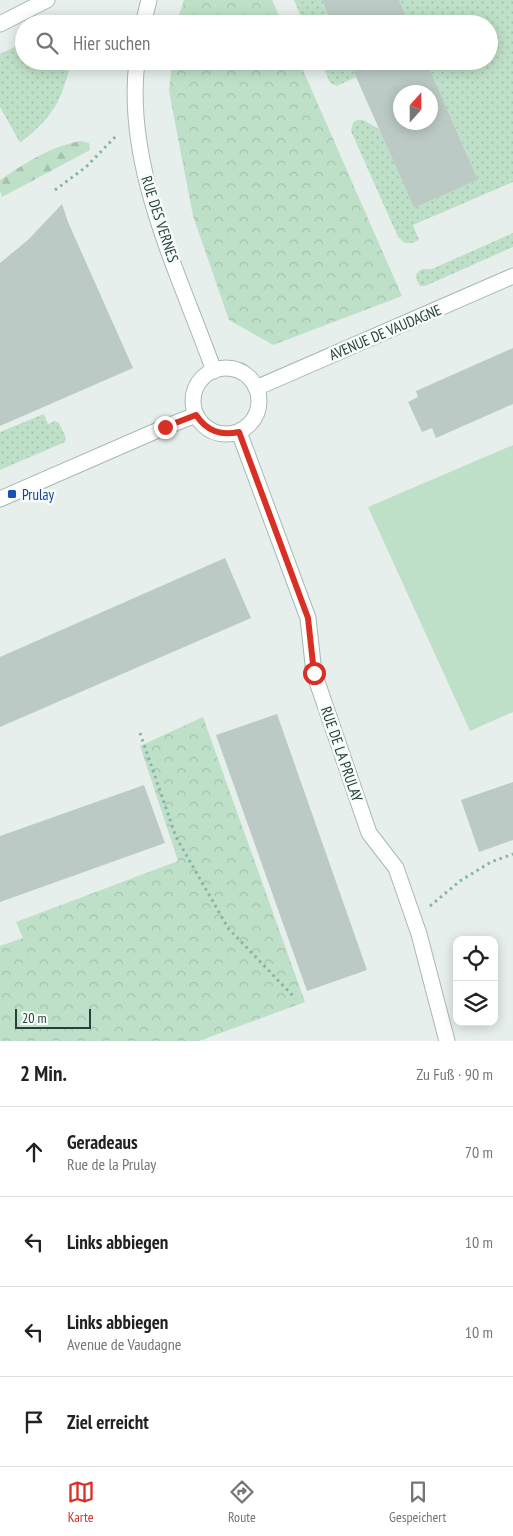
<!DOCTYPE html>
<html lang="de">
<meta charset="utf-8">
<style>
:root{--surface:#fff;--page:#f2f2f2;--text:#222;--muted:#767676;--line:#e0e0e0;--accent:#d93025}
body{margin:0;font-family:"PT Sans Narrow",sans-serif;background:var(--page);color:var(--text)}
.controls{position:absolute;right:15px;bottom:15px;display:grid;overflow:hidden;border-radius:10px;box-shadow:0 2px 12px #0003}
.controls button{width:45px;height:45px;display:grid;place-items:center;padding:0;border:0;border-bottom:1px solid var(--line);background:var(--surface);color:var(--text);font:25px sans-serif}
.compass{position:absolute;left:393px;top:85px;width:45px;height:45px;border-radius:50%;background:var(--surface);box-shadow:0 2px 12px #0003;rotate:21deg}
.scale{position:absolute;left:15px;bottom:12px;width:76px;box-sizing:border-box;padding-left:5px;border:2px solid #24423a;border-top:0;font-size:14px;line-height:18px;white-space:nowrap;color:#24423a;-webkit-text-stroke:4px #f7fbf9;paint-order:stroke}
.stop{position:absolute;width:15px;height:15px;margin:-11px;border:4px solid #d93025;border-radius:50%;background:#fff}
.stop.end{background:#d93025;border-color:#fff;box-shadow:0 1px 5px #0008}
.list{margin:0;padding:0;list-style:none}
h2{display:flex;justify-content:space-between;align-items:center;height:65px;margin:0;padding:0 20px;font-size:21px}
h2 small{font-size:16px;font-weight:400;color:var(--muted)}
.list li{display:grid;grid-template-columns:32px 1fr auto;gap:15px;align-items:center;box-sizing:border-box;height:90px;padding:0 20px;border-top:1px solid var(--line)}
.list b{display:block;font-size:19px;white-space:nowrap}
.list p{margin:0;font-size:16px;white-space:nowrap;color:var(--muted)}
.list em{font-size:16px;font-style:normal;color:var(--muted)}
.icon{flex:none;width:28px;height:28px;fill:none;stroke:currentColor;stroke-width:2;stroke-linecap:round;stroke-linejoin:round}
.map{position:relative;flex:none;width:513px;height:1041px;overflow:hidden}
.search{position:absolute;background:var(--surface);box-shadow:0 2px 12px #0003;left:15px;right:15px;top:15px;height:55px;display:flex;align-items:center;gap:12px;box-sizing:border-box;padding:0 18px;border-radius:28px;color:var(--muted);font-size:19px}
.sheet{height:425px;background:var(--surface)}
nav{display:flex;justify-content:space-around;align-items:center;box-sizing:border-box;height:70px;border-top:1px solid var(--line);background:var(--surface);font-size:14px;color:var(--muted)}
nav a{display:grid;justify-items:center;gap:2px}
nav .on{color:var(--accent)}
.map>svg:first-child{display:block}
.grass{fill:url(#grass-dots)}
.forest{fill:url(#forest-firs)}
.park{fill:url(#park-crowns)}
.pitch{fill:#bfe0c8}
.building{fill:#bbcac4;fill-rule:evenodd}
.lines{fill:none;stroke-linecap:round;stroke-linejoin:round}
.pedestrian-casing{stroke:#a8b8b2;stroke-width:17}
.minor-casing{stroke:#a8b8b2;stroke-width:17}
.tertiary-casing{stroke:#a8b8b2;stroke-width:17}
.path{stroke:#86b3a5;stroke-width:3;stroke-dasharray:2.5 4;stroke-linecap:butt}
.pedestrian{stroke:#fff;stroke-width:15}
.minor{stroke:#fff;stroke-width:15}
.tertiary{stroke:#fff;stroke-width:15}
.route{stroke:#d93025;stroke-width:6}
.transit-dot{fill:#1a4fb4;stroke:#f7fbf9;stroke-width:2}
.labels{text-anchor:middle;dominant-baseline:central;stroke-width:5;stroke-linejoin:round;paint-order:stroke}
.street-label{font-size:15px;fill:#24423a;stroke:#f7fbf9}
.transit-label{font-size:15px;fill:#164399;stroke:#f7fbf9;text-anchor:start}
</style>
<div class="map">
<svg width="513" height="1041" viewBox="0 0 513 1041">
<defs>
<pattern id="grass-dots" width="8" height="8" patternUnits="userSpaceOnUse" patternTransform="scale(1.25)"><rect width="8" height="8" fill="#bfe0c8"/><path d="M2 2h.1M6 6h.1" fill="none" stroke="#a4c1ad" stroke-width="1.8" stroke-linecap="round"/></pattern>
<pattern id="forest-firs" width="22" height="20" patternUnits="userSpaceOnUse" patternTransform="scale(1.25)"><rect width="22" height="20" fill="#bfe0c8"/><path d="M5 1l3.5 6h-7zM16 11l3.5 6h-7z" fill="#a4c1ad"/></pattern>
<pattern id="park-crowns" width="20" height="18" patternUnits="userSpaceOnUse" patternTransform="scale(1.25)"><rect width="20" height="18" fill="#bfe0c8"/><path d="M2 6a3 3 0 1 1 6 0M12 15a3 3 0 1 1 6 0" fill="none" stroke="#a4c1ad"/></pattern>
</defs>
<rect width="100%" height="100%" fill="#e6efeb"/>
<path class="grass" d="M294 0H322L332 24H304Z
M399 0H513V182L413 225 419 240 412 243H405L398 237 351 131 353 123 357 120H363L379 129 414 208 478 180 426 61H489V24H409Z
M24 42V61H71V63C61 102 53 117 21 142L19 141 0 107V54Z
M321 61H349L356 77 337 86 330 83Z
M513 233V247L425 286H420L417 281 416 274 422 269H432Z
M44 414 48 424 55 421 59 423 66 438 65 442 0 470V432Z"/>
<path class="forest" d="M81 141 89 143 90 150 2 197 0 191V180C25 163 51 146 81 141Z"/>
<path class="park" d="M184 0H272L283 24H176Z
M172 61H299L402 296 273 345 229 320 193 216 169 91Z
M203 717 305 1002 199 1041H0V946L23 938 16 922 178 861 140 746Z"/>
<path class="pitch" d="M513 445V712L470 731 368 507Z"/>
<path class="building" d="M322 0H399L409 24H332Z
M349 61H426L478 180 414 208ZM400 92H430V122H400Z
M62 204 68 222 133 368 0 426V263L28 240Z
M513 348V404L436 438 432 428 422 432 408 402 418 397 416 391Z
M225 558 251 618 0 727V657Z
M277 714 367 970 307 991 216 735Z
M513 782V840L479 852 461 800Z
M144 785 165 843 0 902V836Z"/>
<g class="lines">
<defs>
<path id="pedestrian" d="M0 24 47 0"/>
<path id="minor" d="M256 388 513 276
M239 432 308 618 314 673 369 833 396 868 419 934 447 1041"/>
<path id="tertiary" d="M143 24 149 0
M137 61C124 167 179 273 214 371
M193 401a33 33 0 1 1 66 0a33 33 0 1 1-66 0Z
M0 499 165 427 196 415"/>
</defs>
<use href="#pedestrian" class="pedestrian-casing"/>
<use href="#minor" class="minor-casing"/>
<use href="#tertiary" class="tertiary-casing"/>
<path class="path" d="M55 190 86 167 118 134
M140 733 176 837 228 928 295 998
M430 906 460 881 491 862 513 854"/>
<use href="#pedestrian" class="pedestrian"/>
<use href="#minor" class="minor"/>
<use href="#tertiary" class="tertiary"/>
</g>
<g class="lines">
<path class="route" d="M165 427 196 415C207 431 220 436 239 432L308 618 314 673"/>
</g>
<rect class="transit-dot" x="7" y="489" width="10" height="10" rx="2.5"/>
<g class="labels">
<g class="street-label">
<text transform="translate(160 219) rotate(72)">RUE DES VERNES</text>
<text transform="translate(385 332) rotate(-23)">AVENUE DE VAUDAGNE</text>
<text transform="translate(342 754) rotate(71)">RUE DE LA PRULAY</text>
</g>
<g class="transit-label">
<text x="22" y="494">Prulay</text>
</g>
</g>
</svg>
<div class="controls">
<button><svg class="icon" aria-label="locate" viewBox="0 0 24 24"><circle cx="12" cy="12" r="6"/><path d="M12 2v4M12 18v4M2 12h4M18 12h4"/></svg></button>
<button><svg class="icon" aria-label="layers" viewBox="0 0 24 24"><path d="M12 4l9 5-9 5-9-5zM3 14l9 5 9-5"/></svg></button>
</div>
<svg class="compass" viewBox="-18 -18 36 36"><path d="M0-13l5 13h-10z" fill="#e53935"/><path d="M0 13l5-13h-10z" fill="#767676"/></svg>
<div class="scale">20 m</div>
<div class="stop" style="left:314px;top:673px"></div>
<div class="stop end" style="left:165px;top:427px"></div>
<div class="search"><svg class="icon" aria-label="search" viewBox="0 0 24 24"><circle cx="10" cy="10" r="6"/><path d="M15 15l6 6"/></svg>Hier suchen</div>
</div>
<section class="sheet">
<h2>2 Min.<small>Zu Fuß · 90 m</small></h2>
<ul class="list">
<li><svg class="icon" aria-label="ahead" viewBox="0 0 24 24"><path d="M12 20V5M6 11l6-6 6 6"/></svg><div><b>Geradeaus</b><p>Rue de la Prulay</p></div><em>70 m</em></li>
<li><svg class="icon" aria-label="left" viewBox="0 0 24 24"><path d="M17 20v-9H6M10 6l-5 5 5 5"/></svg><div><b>Links abbiegen</b></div><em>10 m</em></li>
<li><svg class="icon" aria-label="left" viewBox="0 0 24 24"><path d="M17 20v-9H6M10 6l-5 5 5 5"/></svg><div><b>Links abbiegen</b><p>Avenue de Vaudagne</p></div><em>10 m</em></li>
<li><svg class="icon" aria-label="arrive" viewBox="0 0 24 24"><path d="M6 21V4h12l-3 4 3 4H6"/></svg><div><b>Ziel erreicht</b></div></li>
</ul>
</section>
<nav>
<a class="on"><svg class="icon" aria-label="map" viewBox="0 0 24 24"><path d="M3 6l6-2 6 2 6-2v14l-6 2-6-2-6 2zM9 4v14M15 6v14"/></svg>Karte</a>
<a><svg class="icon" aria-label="directions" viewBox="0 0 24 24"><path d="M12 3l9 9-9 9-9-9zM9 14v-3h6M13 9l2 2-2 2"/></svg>Route</a>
<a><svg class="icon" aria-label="saved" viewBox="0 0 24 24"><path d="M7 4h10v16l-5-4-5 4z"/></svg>Gespeichert</a>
</nav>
